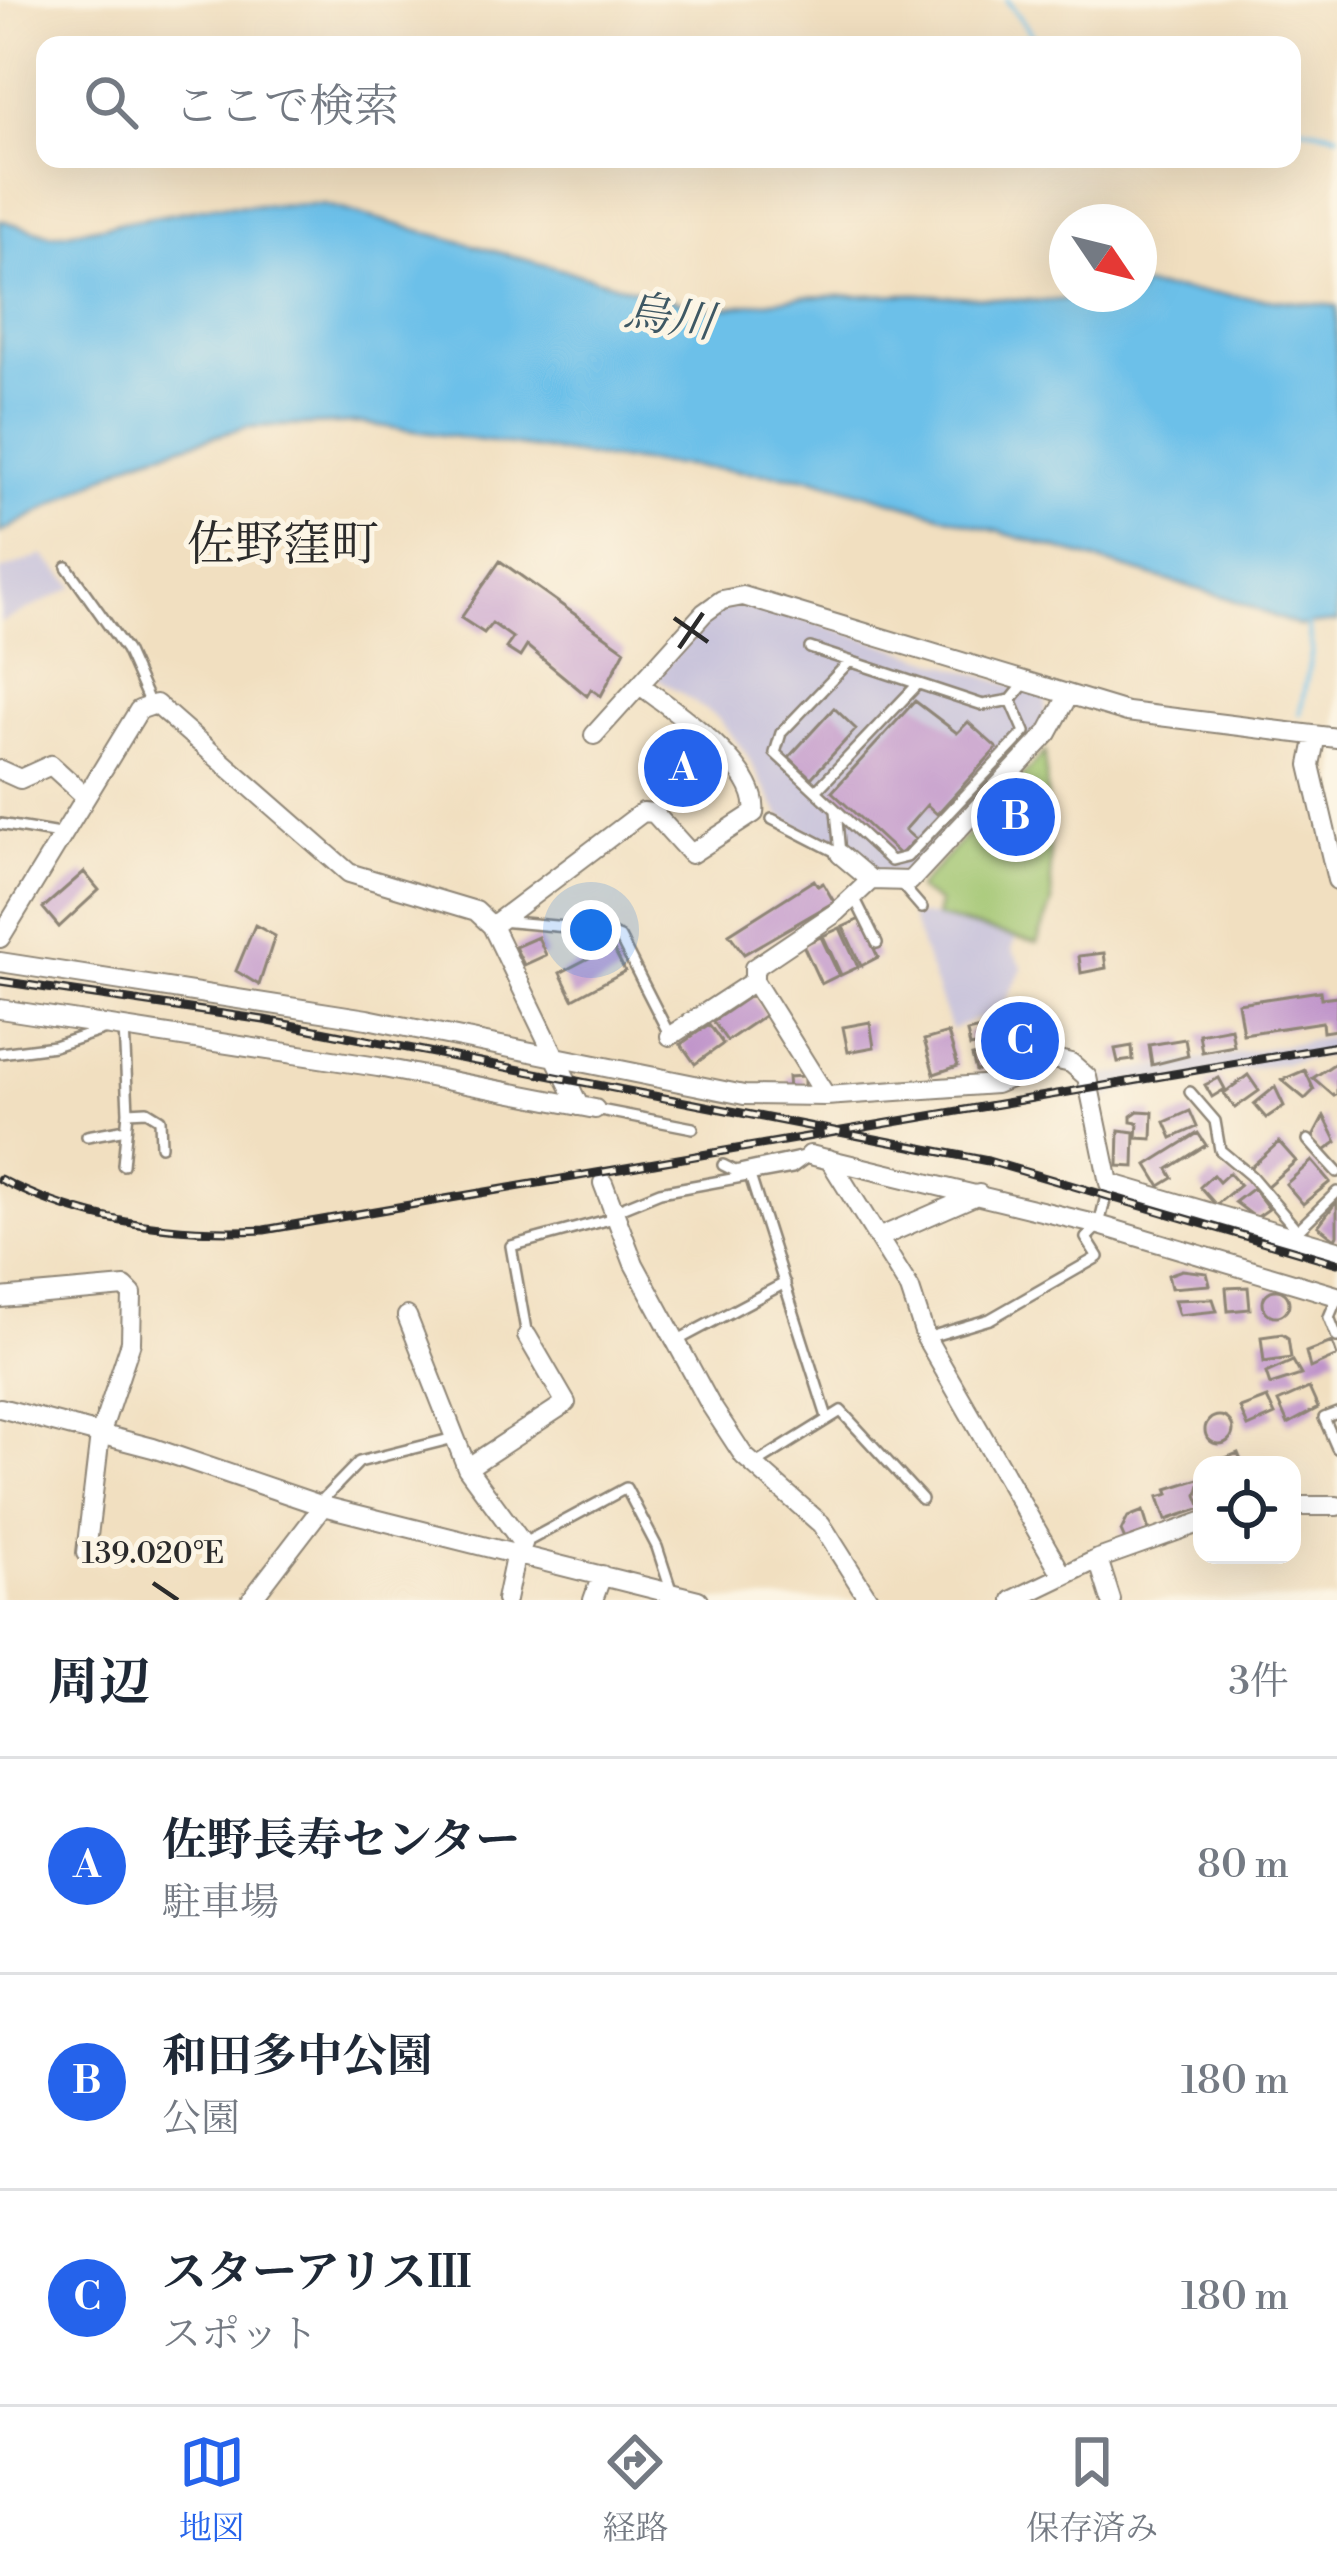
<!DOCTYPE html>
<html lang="ja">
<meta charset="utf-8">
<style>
:root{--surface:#fff;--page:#f2f2f3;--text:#1f2937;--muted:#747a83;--line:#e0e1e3;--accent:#2563eb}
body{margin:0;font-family:"Libre Bodoni","Noto Serif JP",serif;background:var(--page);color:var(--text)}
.controls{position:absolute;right:36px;bottom:36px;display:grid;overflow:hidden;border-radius:24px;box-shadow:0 12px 48px #0002}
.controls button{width:108px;height:108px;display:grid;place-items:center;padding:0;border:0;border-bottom:3px solid var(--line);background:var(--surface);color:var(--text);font:60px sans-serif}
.compass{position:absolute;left:1049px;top:204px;width:108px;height:108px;border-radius:50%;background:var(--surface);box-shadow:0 12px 48px #0002;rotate:125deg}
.you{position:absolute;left:591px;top:930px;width:42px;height:42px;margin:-30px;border:9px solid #fff;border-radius:50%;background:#1a73e8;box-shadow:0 0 0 18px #1a73e833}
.badge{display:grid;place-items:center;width:78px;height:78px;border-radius:50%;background:var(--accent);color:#fff;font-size:39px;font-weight:700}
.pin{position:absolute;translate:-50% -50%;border:6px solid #fff;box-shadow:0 3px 12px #0006}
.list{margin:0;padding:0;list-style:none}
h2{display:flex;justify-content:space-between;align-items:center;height:156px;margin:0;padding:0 48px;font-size:51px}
h2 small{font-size:39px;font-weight:400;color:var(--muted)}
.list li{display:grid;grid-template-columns:78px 1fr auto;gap:36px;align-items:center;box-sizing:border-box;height:216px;padding:0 48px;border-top:3px solid var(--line)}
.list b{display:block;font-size:45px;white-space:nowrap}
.list p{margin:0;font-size:39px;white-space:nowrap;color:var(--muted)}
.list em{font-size:39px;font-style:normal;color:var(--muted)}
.icon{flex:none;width:66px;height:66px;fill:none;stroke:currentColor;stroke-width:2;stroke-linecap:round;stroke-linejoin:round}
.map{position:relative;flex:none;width:1337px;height:1600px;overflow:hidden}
.search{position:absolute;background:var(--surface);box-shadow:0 12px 48px #0002;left:36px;right:36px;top:36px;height:132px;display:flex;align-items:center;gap:30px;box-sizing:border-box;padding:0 42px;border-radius:24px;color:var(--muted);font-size:45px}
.sheet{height:804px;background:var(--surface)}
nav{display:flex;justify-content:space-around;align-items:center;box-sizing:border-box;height:168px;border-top:3px solid var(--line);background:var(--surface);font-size:33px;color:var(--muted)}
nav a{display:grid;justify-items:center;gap:6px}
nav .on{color:var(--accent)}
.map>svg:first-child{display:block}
.industrial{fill:#c5c0da}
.green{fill:#a0c570;stroke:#66784e;stroke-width:3}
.water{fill:#6cc0e9;stroke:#4c768a;stroke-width:3}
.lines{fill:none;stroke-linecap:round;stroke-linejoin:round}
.stream{stroke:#6cc0e9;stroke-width:4.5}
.building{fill:#c094ca}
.lane-casing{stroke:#8e8576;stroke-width:14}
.street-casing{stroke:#8e8576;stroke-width:22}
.lane{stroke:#fff;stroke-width:9}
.street{stroke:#fff;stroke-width:18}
.rail-casing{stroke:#2b2b2b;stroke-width:9}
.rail{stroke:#fcf5e5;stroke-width:4.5;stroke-dasharray:14;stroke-linecap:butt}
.ticks{fill:none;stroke:#2b2b2b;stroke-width:4.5}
.labels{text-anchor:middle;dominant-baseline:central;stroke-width:10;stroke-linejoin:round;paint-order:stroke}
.water-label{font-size:45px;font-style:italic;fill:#3e5864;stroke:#fcf5e5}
.quarter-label{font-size:48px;fill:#2b2b2b;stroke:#fcf5e5}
.ticks-label{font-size:30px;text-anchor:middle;fill:#2b2b2b;stroke:#fcf5e5;stroke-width:10;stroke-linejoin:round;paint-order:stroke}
</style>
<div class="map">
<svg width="1337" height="1600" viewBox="0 0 1337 1600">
<rect width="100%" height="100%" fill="#fcf5e5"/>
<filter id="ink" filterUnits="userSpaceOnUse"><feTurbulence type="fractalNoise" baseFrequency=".00833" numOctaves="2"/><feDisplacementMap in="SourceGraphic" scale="24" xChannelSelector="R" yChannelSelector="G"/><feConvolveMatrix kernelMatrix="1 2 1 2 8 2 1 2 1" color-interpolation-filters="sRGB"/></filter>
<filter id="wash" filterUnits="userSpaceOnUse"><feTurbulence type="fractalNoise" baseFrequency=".004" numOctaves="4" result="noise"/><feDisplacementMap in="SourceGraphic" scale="48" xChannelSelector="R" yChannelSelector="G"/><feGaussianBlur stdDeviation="2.7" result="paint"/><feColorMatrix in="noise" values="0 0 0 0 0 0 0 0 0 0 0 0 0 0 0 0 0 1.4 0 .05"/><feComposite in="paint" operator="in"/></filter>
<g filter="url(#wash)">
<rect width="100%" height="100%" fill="#f1dfc0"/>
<path class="industrial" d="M43 555 75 587 0 623V571Z
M734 604H758L1046 697 1044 726 909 872H876L780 815 745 752 719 719 656 677 714 613Z
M910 914 962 919 1016 937 1012 950 1023 967 998 1017 973 1020 951 1030Z
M1337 1036V1054L1118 1091 1103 1101 1097 1077Z"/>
<path class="green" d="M1045 752 1052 903 1037 943 936 917 939 903 917 889Z"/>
<path class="water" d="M323 204 709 310 801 297 915 294 1043 301 1139 294V286L1337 306V622L1298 626 1228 598 813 478 602 458 359 423 247 427 137 459 0 533V220L52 235 215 206Z"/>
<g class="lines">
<path class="stream" d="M1007 0 1040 45
M1292 125 1337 134
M1300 713 1312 650 1307 624"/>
</g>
<g id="blocks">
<path class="building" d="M500 561 625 650 601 696 591 689 587 696 527 646 520 657 506 648 513 638 492 623 484 633 461 618Z
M915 701 957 733 968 722 997 748 937 814 927 805 905 830 915 839 900 855 832 792Z
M834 708 856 729 811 778 789 757Z
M84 872 99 890 59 927 43 908Z
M814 880 818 886 823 883 834 902 744 954 729 934Z
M860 919 878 957 861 966 843 927Z
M255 925 275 936 259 985 236 971Z
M840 928 858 967 841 975 823 936Z
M538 937 546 955 524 965 515 947Z
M821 937 839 975 821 984 803 945Z
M612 946 625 971 573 999 560 973Z
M1104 953 1106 968 1081 973 1079 956Z
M1320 991 1321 998 1337 996 1336 1030 1323 1032 1322 1022 1243 1034 1238 1003Z
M751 995 765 1015 727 1041 713 1021Z
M870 1022 874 1047 848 1052 843 1027Z
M709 1024 723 1044 695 1064 681 1044Z
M988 1027 991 1043 970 1047 967 1032Z
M1022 1028 1034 1044 1018 1055 1007 1039Z
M1231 1028 1234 1046 1202 1052 1199 1034Z
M948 1033 958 1066 934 1074 924 1040Z
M1185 1039 1188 1056 1152 1065 1149 1045Z
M1132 1046 1133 1060 1118 1062 1115 1049Z
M993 1051 997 1067 976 1071 972 1056Z
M1337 1062V1094L1334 1096 1313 1078Z
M1305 1070 1314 1090 1305 1099 1282 1080Z
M1248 1075 1259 1091 1235 1108 1224 1093Z
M804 1076V1089L789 1090 788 1077Z
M1219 1078 1225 1089 1212 1097 1205 1085Z
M1275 1087 1284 1106 1266 1118 1254 1104Z
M1138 1111 1153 1112 1152 1139 1137 1138 1138 1123 1131 1122V1116Z
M1190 1111 1197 1127 1172 1138 1165 1122Z
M1324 1116 1337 1142 1322 1153 1312 1139Z
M1119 1130 1135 1132 1134 1167 1118 1166Z
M1198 1133 1206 1145 1168 1169 1173 1178 1160 1186 1147 1165Z
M1279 1142 1296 1161 1266 1187 1250 1168Z
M1312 1161 1330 1182 1303 1204 1286 1184Z
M1229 1173 1240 1185 1216 1205 1200 1187 1213 1175 1219 1182Z
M1253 1188 1269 1209 1256 1218 1235 1202Z
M1337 1201V1235L1335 1239 1318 1226Z
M1182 1270 1207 1273 1210 1285 1171 1288 1168 1275Z
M1248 1287 1250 1309 1228 1311 1226 1288Z
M1263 1303a13 13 0 1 1 26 0a13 13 0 1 1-26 0Z
M1201 1299H1213L1217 1311 1179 1315 1174 1300Z
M1282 1334 1288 1338 1291 1358 1264 1362 1261 1337Z
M1332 1342 1337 1356 1310 1368 1306 1352Z
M1293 1361 1301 1375 1270 1385 1266 1373Z
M1309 1388 1318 1408 1288 1424 1278 1402Z
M1267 1398 1275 1415 1248 1427 1240 1408Z
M1205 1430a14 14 0 1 1 28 0a14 14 0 1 1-28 0Z
M1238 1453 1243 1465H1208Z
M1202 1478 1197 1495 1202 1508 1166 1520 1158 1497 1169 1494 1167 1489Z
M1143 1511 1149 1531 1125 1540 1121 1531 1128 1517Z"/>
</g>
</g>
<g filter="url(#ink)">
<use href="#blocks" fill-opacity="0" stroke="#8e8576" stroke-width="3"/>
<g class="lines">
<defs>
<path id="lane" d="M67 567 126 650 150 704
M810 648 983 705 1011 700 1025 683
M850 661 781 733 775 753 891 861 907 857 1025 732 1011 700
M816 791 918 684
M772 819 840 854 836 810
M0 824 59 834
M902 885 922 908
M854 897 877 943
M500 921 600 930 620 938 670 1036
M0 1053 54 1046 106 1029
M1190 1092 1215 1121 1220 1150 1251 1176 1296 1229
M595 1109 693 1128
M128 1112 147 1111 160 1119 161 1146
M87 1136 126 1129
M1308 1140 1337 1172
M123 1165 128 1112 124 1027
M723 1165 735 1171 805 1156
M751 1179 827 1417
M616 1210 660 1192 792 1168 810 1155
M1294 1234 1337 1192
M1337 1298 1329 1317 1337 1337
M527 1336 511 1246 614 1218
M926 1338 990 1319 1098 1257 1086 1238 1099 1225 1109 1183
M678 1340 785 1283
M1337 1413 1324 1418 1337 1448
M754 1465 841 1411 922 1499
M323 1506 324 1498 359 1462 454 1438
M524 1543 626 1488 657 1547 671 1590"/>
<path id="street" d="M594 735 704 613 722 600 743 596 1127 712 1337 738
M1315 740 1310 765 1337 880
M0 770 20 779 51 765 84 795
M840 854 871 880
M492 926 643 812 654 813 691 854 754 813C761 768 672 709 640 685
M0 938 139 710 156 704 349 873 476 911 492 926 579 1106
M0 962 367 1019 744 1095 826 1096 996 1084 1054 1059 1071 1063 1087 1077 1109 1183 1337 1250
M0 1009 378 1067 595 1109
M670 1036 754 981
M826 1096 754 981V968L837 912 871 880 910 881 1048 733 1068 696
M810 1155 1099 1225 1337 1296
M829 1159 910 1289 926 1338 1063 1576
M603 1183 634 1264 710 1404 744 1456 821 1524 869 1600
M878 1238 979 1194
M0 1298 125 1287 132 1294 131 1342 100 1435 86 1553
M407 1316 467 1468 523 1544
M0 1408 153 1448 323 1506 698 1600
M467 1468 566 1403 527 1336
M1292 1506H1337
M1098 1559 1111 1600
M251 1600 323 1506
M506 1600 515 1557
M593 1600 602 1575
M1013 1600 1098 1559 1202 1522"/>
</defs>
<use href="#lane" class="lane-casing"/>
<use href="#street" class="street-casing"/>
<use href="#lane" class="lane"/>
<use href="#street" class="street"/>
<defs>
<path id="rail" d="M0 981 264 1020 988 1161 1337 1263
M0 1179C81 1221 173 1235 264 1230L1337 1046"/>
</defs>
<use href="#rail" class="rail-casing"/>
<use href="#rail" class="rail"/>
</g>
</g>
<path class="ticks" d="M674 618 708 642M679 648 703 613M153 1583 178 1600"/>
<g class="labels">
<g class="water-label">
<text transform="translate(669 318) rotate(8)">烏川</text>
</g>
<g class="quarter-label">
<text x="283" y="546">佐野窪町</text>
</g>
</g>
<g class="ticks-label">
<text x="153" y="1563">139.020°E</text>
</g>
</svg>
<div class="controls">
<button><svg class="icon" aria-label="locate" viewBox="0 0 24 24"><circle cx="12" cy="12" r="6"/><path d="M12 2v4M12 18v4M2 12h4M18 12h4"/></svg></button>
</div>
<svg class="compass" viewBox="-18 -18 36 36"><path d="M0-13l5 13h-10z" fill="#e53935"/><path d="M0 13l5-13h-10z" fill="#747a83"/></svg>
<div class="you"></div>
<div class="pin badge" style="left:683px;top:768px">A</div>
<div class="pin badge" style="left:1016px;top:817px">B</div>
<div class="pin badge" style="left:1020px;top:1041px">C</div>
<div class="search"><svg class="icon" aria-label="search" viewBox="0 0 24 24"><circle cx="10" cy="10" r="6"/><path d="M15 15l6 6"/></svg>ここで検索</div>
</div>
<section class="sheet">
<h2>周辺<small>3件</small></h2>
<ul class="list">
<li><span class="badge">A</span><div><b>佐野長寿センター</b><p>駐車場</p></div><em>80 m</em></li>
<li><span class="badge">B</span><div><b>和田多中公園</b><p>公園</p></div><em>180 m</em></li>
<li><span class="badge">C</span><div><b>スターアリスⅢ</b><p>スポット</p></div><em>180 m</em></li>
</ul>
</section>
<nav>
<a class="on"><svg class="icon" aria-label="map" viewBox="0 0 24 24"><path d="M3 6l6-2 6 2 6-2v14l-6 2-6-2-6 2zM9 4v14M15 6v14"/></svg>地図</a>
<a><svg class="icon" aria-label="directions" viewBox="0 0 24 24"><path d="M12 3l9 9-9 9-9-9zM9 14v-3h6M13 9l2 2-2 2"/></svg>経路</a>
<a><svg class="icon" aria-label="saved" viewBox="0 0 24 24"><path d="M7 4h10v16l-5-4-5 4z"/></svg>保存済み</a>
</nav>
